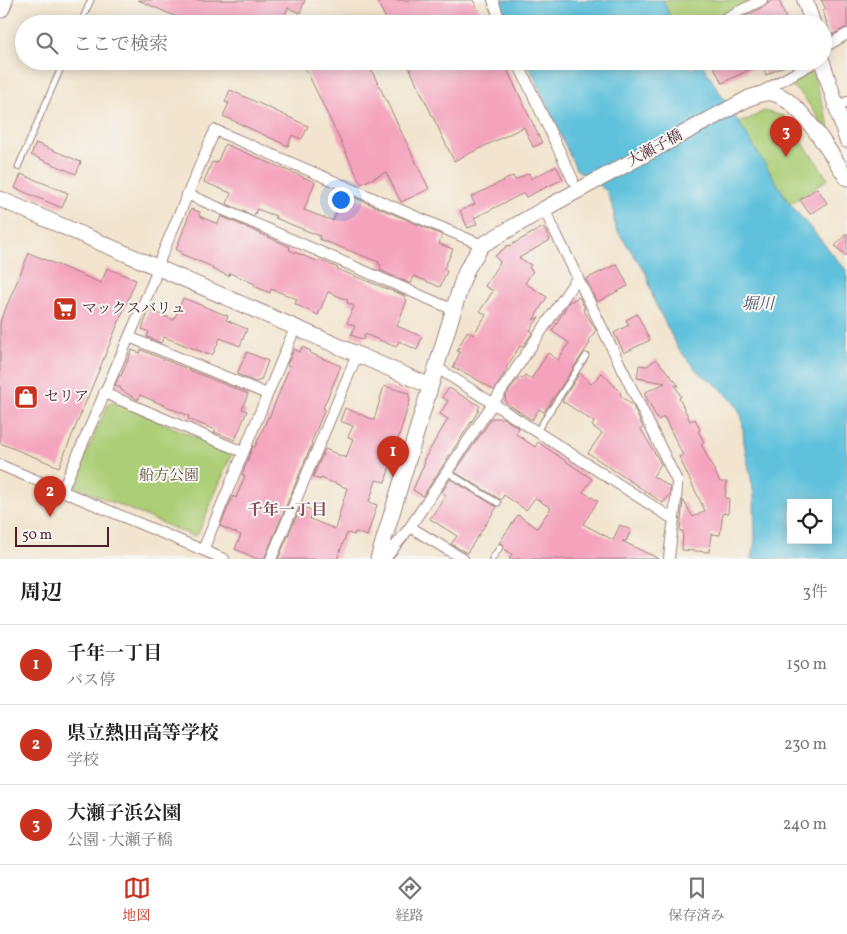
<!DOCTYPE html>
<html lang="ja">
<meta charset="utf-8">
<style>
:root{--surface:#fff;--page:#f6f6f6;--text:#222;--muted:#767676;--line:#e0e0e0;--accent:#c8321e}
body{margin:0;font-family:Vollkorn,"Noto Serif JP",serif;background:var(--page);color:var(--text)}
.controls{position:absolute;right:15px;bottom:15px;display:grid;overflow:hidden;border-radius:0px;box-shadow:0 2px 12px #0003}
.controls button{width:45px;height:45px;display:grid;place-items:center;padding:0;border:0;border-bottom:1px solid var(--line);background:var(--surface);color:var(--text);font:25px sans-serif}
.scale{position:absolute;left:15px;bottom:12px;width:94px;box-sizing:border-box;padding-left:5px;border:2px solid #4a1f2b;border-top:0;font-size:14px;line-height:18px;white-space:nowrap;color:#4a1f2b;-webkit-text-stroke:4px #f6f6f2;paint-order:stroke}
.you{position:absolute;left:340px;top:199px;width:18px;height:18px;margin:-12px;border:4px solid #fff;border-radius:50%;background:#1a73e8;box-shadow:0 0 0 8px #1a73e833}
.badge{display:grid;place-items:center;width:32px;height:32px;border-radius:50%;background:var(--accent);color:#fff;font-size:16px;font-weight:700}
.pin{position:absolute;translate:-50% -41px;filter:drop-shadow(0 1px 2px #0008)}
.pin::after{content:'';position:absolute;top:26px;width:18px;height:15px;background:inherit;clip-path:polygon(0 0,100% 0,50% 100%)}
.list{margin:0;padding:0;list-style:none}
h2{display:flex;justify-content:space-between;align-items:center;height:65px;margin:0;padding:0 20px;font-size:21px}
h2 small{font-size:16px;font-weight:400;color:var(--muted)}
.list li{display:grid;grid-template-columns:32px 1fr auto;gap:15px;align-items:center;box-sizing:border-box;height:80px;padding:0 20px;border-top:1px solid var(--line)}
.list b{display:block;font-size:19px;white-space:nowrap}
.list p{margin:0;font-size:16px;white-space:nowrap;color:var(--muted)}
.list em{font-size:16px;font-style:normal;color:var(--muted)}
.icon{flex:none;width:28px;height:28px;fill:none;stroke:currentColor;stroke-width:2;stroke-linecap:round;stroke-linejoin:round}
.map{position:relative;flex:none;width:847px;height:559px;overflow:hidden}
.search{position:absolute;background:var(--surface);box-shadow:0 2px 12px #0003;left:15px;right:15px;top:15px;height:55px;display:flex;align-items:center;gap:12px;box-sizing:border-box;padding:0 18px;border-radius:28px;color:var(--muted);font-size:19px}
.sheet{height:305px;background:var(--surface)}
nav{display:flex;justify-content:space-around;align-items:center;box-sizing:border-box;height:70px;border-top:1px solid var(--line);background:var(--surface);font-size:14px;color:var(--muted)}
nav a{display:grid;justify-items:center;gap:2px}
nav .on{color:var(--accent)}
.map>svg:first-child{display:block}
.green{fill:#acce76;stroke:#7b7650}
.water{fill:#5ec1dc;stroke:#547084;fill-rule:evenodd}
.building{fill:#f5a3bd}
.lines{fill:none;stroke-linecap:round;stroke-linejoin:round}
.lane-casing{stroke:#9e827c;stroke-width:7}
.street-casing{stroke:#9e827c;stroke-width:12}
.secondary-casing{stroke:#9e827c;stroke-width:17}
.highway-casing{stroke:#9e827c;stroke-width:21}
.lane{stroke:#fff;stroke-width:5}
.street{stroke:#fff;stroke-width:10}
.secondary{stroke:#fff;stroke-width:15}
.highway{stroke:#fff;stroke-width:19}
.labels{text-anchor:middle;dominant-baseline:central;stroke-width:4;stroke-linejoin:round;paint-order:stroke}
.street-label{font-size:15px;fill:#4a1f2b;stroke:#f6f6f2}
.poi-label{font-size:15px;fill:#4a1f2b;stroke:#f6f6f2;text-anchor:start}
.park-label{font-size:15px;fill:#675442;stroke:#f6f6f2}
.water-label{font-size:16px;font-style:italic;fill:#515869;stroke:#f6f6f2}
.neighbourhood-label{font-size:16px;font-weight:bold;fill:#864d5e;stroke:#f6f6f2}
</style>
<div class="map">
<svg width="847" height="559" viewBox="0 0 847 559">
<rect width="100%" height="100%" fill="#f6f6f2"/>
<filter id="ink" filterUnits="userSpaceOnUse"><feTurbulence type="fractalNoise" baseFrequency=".02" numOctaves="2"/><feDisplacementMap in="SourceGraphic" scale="10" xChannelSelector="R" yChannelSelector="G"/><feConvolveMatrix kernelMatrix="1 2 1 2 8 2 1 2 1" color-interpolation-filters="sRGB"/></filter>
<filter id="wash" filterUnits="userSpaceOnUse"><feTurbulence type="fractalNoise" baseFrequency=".0096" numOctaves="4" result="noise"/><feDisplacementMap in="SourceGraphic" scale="20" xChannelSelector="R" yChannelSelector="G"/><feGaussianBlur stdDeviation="1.12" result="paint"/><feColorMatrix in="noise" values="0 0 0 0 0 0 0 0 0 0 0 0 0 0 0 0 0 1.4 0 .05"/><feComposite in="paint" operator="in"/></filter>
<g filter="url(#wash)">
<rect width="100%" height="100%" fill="#f2e4ce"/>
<path class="green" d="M663 0H752L704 24H673Z
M807 72 813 74 830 128 826 130 804 97 789 83Z
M764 111 784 116 828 179 790 204 738 124 742 121H745Z
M113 402 229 451 231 456 198 534 193 536 76 487 74 481 108 404Z"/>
<path class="water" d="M499 0H663L673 24H510Z
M527 61H688L692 69 702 64 790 204 847 271V559H752L755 540 754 494 744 443 742 417 737 407 729 397 719 387 697 371 678 348 654 301 646 273 616 229 614 220V211L607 191 576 169ZM791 503H828V540H791Z"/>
<g id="blocks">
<path class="building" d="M138 0H305L300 13 288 8 282 21 276 18 273 24H193Z
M377 0H473L485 24H388Z
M772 0H779L788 24H730L765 6Z
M821 0H847V27L833 34 830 33 823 11 826 9Z
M302 61H367L429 189 401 202 386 172 361 184Z
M406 61H503L542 143 533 147 524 127 454 161Z
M711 61H795L766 75 761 64 722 83Z
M230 90 308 126 303 137 301 139 292 135 288 146 223 116 229 103 225 102Z
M36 143 81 162 76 174 31 155Z
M225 144 315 182 304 210 333 221 344 193 442 235 439 244 453 249 444 269 447 271 440 287 414 276 411 284 380 270 381 265 378 264 379 262 319 239 320 236 275 218 276 216 257 209 254 216 227 204 231 193 204 182 212 162 217 163Z
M556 166 563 179 526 197 524 193 474 218 477 224 468 228 460 211 475 204 471 197 513 176 515 180 529 173 531 179Z
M21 174 68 193 62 208 15 188Z
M817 188 827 203 810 214 800 200Z
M191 209 200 212 199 216 218 224 221 216 290 247 289 250 319 262 320 260 338 268 337 269 405 296 404 299 407 300 397 326 422 337 417 350 399 341 396 347 365 334 363 340 351 335 355 326 347 323 354 306 347 303 348 300 328 292 318 315 295 304 297 299 271 289 270 293 254 286 255 284 230 273 229 276 212 269 213 267 181 254 182 252 176 250Z
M543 227 550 240 519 258 531 265 529 268 533 271 525 283 547 297 533 320 539 317 530 330 533 332 522 347 520 346 506 368 507 369 494 390 471 376 453 367 460 352 457 351 467 331 473 335 486 315 480 311 493 291 485 286 500 262 495 256 508 245 509 246Z
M847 233V256L835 246Z
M29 253 101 283 107 268 136 280 59 467 0 443V322Z
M617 264 628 286 597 302 586 279Z
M579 297 585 308 583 309 596 330 589 341 590 343 544 412 539 409 532 420 506 403 505 397 519 377 522 379 525 375 531 379 548 353 558 360 569 343 552 331 569 302Z
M183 298 228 316 226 320 247 329 240 346 220 338 213 354H211L210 355 164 337 161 343 147 337 149 332 142 329 149 310 174 320Z
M637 314 650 340 624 353 614 333 629 325 626 320Z
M302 347 311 351 310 353 341 366 323 408 325 409 311 443 312 444 264 559H258L235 549 241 535 220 526 233 496 236 498 245 476 242 475 253 446 255 447 268 417 269 418 290 366 287 365 294 349 300 352Z
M132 350 140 353 141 350 248 394 242 409 247 411 235 440 214 432 216 430 188 419 189 416 140 395 138 400 121 390V388L115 385 120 375 121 376Z
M247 352 268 361 261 380 255 382 237 374Z
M656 359 679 386 675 385 681 397 679 398 690 421 695 419 700 430 698 431 704 442 701 444 720 482H727L725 498H729L728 514 723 513 720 535 711 534 709 552 682 550 683 531H680L683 500 693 517 705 511 679 457 683 455 664 417 658 420 644 393 665 383 637 378 639 365 647 366Z
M580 373 591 384 602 373 621 393 620 395 633 406 643 428 641 429 661 464 653 476 670 487V494L663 503 588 453 602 433 592 426 594 422 562 401Z
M384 386 408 393 410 400 385 482 376 480 369 502 377 505 367 536 355 532 354 535 347 533 337 559H278L301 506 313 511 310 519 335 529 347 488 321 478 320 480 313 477 325 449 346 458 353 439 348 437 353 426 340 421 345 408 374 420Z
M449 388 480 406 478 409 479 410 423 496 413 490 425 462 423 461 448 419 440 414 448 401 442 397Z
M492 418H503L519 428 516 434 535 447 538 442 592 479 583 492 598 501 583 524 613 540 620 525 631 530 626 541H622L659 559H509L512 554 504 549 503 544 499 543 518 515 537 528 551 508 535 498 526 510 504 495 501 500 455 472Z
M450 479 497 507 467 553 451 544 457 536 430 519 446 495 442 492Z"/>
</g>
</g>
<g filter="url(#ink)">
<use href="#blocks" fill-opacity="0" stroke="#9e827c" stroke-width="1"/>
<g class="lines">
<defs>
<path id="lane" d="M80 24 91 0
M18 167 64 61
M537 431 586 356
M447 472 498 503
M492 559 500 547"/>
<path id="street" d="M493 0 501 24
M714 24 762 0
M823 48 847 34
M517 61 573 180
M761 92 817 61
M838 107 847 102
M187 194 454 310
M544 209 677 481C677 507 671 533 669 559
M129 337 267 394
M436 367 673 519
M104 393 243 452
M0 465 224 559
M62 491 153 282 161 257 215 130 482 245
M410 527 463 559
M203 550 295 328
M271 559 357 355
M385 559 410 527 577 278"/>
<path id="secondary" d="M805 0 813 24
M822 61 847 140
M0 199 430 386
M378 559 462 282 467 269 482 245 544 209 749 98C756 96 764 92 771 93 798 96 832 156 847 178"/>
<path id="highway" d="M0 8 3 0"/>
</defs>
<use href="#lane" class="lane-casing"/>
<use href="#street" class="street-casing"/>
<use href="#secondary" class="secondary-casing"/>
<use href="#highway" class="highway-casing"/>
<use href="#lane" class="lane"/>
<use href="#street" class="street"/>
<use href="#secondary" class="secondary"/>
<use href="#highway" class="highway"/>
</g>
</g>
<defs>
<symbol id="supermarket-square" viewBox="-11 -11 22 22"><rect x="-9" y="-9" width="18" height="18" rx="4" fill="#c8321e" stroke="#f6f6f2"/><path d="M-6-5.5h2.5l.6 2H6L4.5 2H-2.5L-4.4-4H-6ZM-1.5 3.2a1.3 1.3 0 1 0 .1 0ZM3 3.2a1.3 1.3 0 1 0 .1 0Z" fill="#fff"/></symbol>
<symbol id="shop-square" viewBox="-11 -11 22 22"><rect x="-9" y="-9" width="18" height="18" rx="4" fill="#c8321e" stroke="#f6f6f2"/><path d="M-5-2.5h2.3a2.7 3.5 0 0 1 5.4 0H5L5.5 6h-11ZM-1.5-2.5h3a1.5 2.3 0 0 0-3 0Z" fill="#fff"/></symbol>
</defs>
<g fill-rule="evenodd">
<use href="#supermarket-square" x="51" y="295" width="28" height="28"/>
<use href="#shop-square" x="12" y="383" width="28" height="28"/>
</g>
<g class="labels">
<g class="street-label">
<text transform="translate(655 149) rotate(-28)">大瀬子橋</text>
</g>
<g class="poi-label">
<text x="82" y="309">マックスバリュ</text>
<text x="44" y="397">セリア</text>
</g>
<g class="park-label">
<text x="169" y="476">船方公園</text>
</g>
<g class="water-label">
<text x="758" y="305">堀川</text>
</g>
<g class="neighbourhood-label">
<text x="287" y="511">千年一丁目</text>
</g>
</g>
</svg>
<div class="controls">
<button><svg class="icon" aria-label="locate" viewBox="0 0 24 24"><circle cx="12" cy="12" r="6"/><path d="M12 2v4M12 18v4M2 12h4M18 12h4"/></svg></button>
</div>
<div class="scale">50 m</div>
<div class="you"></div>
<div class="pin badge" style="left:393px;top:477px">1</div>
<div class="pin badge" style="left:50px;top:517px">2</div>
<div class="pin badge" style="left:786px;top:157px">3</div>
<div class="search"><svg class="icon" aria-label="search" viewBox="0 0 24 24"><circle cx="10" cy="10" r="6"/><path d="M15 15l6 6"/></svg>ここで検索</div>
</div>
<section class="sheet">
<h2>周辺<small>3件</small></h2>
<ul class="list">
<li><span class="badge">1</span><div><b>千年一丁目</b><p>バス停</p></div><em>150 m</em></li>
<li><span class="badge">2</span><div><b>県立熱田高等学校</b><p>学校</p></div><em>230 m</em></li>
<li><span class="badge">3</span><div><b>大瀬子浜公園</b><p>公園 · 大瀬子橋</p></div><em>240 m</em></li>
</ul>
</section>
<nav>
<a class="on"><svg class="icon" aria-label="map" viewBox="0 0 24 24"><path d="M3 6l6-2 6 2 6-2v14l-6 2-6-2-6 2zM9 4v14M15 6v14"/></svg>地図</a>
<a><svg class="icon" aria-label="directions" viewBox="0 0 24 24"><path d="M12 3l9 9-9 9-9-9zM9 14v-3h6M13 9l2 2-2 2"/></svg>経路</a>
<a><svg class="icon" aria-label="saved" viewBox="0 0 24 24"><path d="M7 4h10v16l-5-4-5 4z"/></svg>保存済み</a>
</nav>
